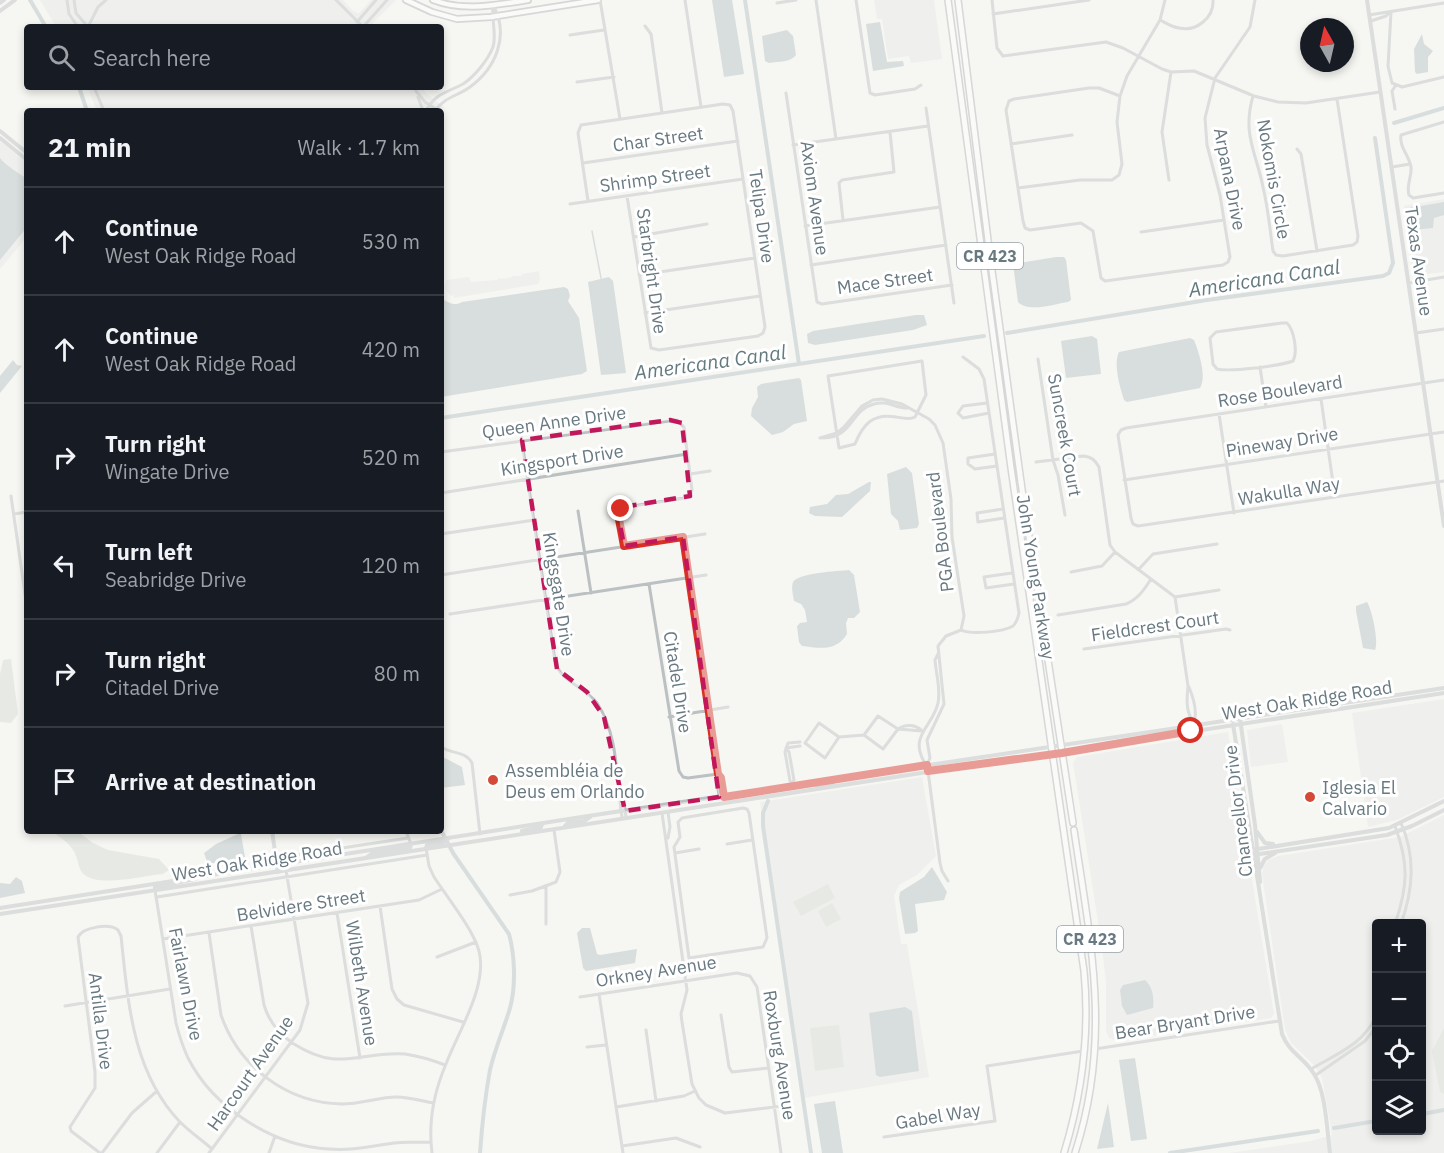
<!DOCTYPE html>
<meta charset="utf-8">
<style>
:root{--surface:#171b24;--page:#242831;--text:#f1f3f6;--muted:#9ea1a6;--line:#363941}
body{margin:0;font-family:"IBM Plex Sans",sans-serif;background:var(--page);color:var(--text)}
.controls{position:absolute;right:18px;bottom:18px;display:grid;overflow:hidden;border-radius:6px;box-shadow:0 3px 9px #0003}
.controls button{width:54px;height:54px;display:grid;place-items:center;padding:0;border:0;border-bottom:2px solid var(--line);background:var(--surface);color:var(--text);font:30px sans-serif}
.compass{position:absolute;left:1300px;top:18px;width:54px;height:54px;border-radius:50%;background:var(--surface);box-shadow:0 3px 9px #0003;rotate:352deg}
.stop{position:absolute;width:18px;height:18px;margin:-14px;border:4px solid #d93025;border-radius:50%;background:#fff}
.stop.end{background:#d93025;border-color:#fff;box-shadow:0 2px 6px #0008}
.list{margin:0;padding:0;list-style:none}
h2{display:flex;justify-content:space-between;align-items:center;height:78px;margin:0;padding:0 24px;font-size:26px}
h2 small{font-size:20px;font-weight:400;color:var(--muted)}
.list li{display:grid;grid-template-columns:39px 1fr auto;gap:18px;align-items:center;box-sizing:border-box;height:108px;padding:0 24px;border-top:2px solid var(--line)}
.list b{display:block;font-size:22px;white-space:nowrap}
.list p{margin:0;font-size:20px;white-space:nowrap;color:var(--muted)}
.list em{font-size:20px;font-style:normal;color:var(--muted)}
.icon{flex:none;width:33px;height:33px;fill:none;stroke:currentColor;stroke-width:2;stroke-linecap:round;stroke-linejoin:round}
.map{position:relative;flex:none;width:1444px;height:1153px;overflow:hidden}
.search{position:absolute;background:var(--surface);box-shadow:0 3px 9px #0003;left:24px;top:24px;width:420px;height:66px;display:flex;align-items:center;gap:15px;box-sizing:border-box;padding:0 21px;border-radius:6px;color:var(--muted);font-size:22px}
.panel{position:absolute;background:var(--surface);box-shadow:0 3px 9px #0003;left:24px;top:108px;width:420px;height:726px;border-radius:6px}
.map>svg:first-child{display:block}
.built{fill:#e7e7e6;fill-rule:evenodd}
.green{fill:#d6dad3}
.water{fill:#b4c1c4}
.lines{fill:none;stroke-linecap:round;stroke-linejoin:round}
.stream{stroke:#b4c1c4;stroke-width:1.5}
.canal{stroke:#b4c1c4;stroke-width:4}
.secondary-casing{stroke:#adb4b7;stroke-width:8}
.primary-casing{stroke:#afb4b7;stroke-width:8}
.trunk-casing{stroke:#afb3b6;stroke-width:8}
.minor{stroke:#bbc0c2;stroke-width:3}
.tertiary{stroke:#bbc0c2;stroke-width:4}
.secondary{stroke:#fff;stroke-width:4.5}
.primary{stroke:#fff;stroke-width:5}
.trunk{stroke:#fff;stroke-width:5}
.route{stroke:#d93025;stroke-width:8}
.marked{fill:none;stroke:#c2185b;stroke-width:4.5;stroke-dasharray:12 8;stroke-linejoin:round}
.poi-dot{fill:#d34a36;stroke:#fff;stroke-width:2}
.labels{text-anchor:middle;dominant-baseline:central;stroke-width:6;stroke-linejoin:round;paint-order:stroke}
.shield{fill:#fff;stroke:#95a1a7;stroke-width:1.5}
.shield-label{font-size:16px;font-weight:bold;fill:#687981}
.street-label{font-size:18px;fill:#687981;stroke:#fff}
.poi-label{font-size:18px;fill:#687981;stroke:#fff;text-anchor:start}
.water-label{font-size:20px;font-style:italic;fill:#637a7e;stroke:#fff}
</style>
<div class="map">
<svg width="1444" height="1153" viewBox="0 0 1444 1153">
<rect width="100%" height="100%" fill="#f6f6f3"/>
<path class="built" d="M40 0H343L353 11 359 13 371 0H396L373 23 374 27H56Z
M874 0H934L942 59 911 63 909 56 888 59 882 19H877Z
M87 87H422L426 93 444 107 441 111H97Z
M0 141 27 163V237L0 269Z
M1444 199V272L1413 276 1404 206Z
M539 271 540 280 538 284 454 298 453 295 451 296 444 288 446 280 469 277 471 282 497 280 498 278 502 279 503 278 507 279 508 277 511 278 512 276H521L522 274Z
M1444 699V797L1397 820 1368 827 1352 713Z
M1282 724 1288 762 1251 767 1247 730Z
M1228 732 1274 1014 1271 1018 1117 1041 1109 1038 1106 1031V983L1102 947 1073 763 1077 757Z
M922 777 936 856 917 875 899 885 894 896 901 944H907L929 1077 803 1098 760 802Z
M1444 815V1153H1229L1311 1141 1332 1135 1322 1078 1313 1064 1291 1043 1285 1029 1262 875 1263 866 1269 860 1278 856 1400 837ZM1376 924H1422V1130H1376Z"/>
<path class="green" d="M11 659 18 714 11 723 0 722V674L3 660Z
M50 831H77L93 843 108 850 159 859 169 870 163 874C144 875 89 891 80 869 78 865 78 860 76 856 73 845 59 836 50 831Z
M828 884 835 898 801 916 793 902Z
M832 903 841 919 826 927 818 911Z
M839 1025 844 1067 815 1071 810 1028Z
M1444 1028V1094L1440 1092 1432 1051Z"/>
<path class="water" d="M712 0H732L744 74 724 77Z
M880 22 887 62 903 61 904 66 873 71 866 24Z
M787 30 793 36 796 55C790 63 779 61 769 63L765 61 762 36Z
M1422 34 1424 44 1433 51 1428 57V72L1417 74 1415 72 1414 49Z
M0 158C6 166 18 172 27 179V227L0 260Z
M1444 202V215L1434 218 1433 228 1413 230 1410 228 1409 208Z
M1056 257H1064L1066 260 1071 300 1068 302C1054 304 1029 313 1018 302L1013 264Z
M609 277 613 281 626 373 601 375 588 282Z
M564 287 568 289 570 296 568 301 579 318 587 371 582 374 441 397V298C448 302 454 307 462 302Z
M916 315H924L927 325 913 330 815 345 808 343 807 334 813 331Z
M1092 336 1097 339 1101 374 1066 378 1061 341Z
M1190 338 1194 340C1199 353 1207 376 1200 388L1127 402 1124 400C1120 387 1113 364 1119 352Z
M13 360 17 365 22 366 0 393V376Z
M799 378 801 380 807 421 794 424 783 432 772 435 751 416 752 408 758 397 757 387 761 384Z
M906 467 912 473 919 524 917 528 900 530 898 521 891 514 887 474Z
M869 482H871L870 491 842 517 815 516 809 513 810 507 827 504 836 495 848 494Z
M849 570 854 575 860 612 854 618H848L846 623 847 634C836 652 819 648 802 646L799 642 797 626 800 623 807 622 805 610 801 604 794 601C793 595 791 588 793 582 798 573 838 571 849 570Z
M1367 602C1372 610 1379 641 1375 650L1363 648 1356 611V606Z
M441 756 462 767 465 785 441 788Z
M238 834H241L245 857 243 859 208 864 204 853 216 844Z
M932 867 947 892 944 900 915 904 918 931 915 933 905 934 899 898 900 892 924 877Z
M16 877 22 881 25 893 0 898V883L10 884Z
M582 928H590L597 954 600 955 637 949 635 963 586 971 583 968 577 933Z
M1145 980C1153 987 1154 998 1153 1008L1127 1015 1122 1006 1120 990 1123 985Z
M905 1007 912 1011 919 1071 880 1077 876 1075 869 1013Z
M1135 1058 1147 1139 1131 1141 1119 1060Z
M835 1101 843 1153H822L814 1104Z
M1108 1103 1114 1147 1097 1149Z"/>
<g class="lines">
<path class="stream" d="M592 231 601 278"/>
<path class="canal" d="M30 0 46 27
M745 0 799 364
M79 87 87 111
M1394 123 1444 108
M1007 333 1207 300 1383 276 1389 273 1393 263 1375 138
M441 418 984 336
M768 801 763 813V826L811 1153
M441 830 453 853 509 934C515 956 516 986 510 1008 504 1029 495 1048 490 1070 485 1097 482 1125 480 1153
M1422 1114 1444 1110
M1334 1128 1376 1121
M1170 1153 1318 1131"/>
<defs>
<path id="secondary" d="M406 0 432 12 457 19 491 17 598 0
M433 0C464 12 495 5 528 0"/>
<path id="primary" d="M1021 482 1025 510"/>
<path id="trunk" d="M948 0 1011 468 1084 971C1090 1033 1082 1094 1064 1153
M958 0 990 256 1021 482
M1025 510 1073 823
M1074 830C1091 945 1112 1039 1075 1153"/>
</defs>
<use href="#secondary" class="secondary-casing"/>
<use href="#primary" class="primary-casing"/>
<use href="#trunk" class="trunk-casing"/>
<path class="minor" d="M67 0 69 14 78 27
M74 0 76 13 88 27
M336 0 363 27
M600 0 620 119
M685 0 701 107
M816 0 836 139
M856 0 870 93 875 95 915 89 921 85
M992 0 997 48 1003 56 1106 42 1123 48 1162 69 1171 72 1194 71 1254 96 1278 102 1306 103 1380 92
M777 3 796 0
M1391 12 1388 66 1392 83 1402 87 1444 77
M993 14 1089 0
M1369 15 1444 3
M1160 20C1166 23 1172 27 1179 28 1196 32 1214 18 1213 0
M1371 21 1386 16 1389 13
M357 22 376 0
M645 26 651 34 662 113
M88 27 98 7 106 0
M363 27 387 0
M570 35 604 30
M577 82 614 77
M94 87 104 111
M416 91 425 102 436 109
M786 93 817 302 822 304 952 285
M1120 96 1099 88H1089L1014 99 1009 101 1006 110 1023 221 1025 228 1030 230 1081 223 1093 231 1101 278 1105 281 1223 265 1228 262 1230 257 1220 195 1207 145 1205 118 1215 78 1250 27 1255 0
M1253 96C1242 134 1256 152 1263 187 1268 208 1270 230 1273 251L1276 255 1283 256 1353 245 1357 242 1358 236 1337 99
M418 97 423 111
M926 108 954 303
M1395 109 1392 91 1396 85
M426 111C434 94 448 92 463 84 474 77 488 60 493 47 497 34 491 19 493 5
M435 111C444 97 458 96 470 87 496 68 509 36 494 7
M1444 122 1401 135C1399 147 1409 155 1411 167 1412 177 1406 185 1409 195L1413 198 1444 193
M1011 144 1072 135
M793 145 928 126
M1297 149 1301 154 1317 251
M583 163 738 141
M1392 167 1410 164
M1169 180 1162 132 1171 72
M1018 188 1080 180H1112L1119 175 1122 164 1117 122 1120 96 1127 76 1160 20 1165 0
M588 201 578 133 581 125 723 104 730 105 733 111 765 327 763 333 758 336 659 350 651 348 627 196
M570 204 743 179
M843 220 839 183 842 180 894 172 890 132
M805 226 940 207
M1141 232 1224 220
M634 237 707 224
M811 265 946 245
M639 275 755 258
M1409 283 1444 277
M645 313 760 296
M1282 323H1287C1294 330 1298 352 1293 361 1279 366 1231 372 1217 369L1213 364 1210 338 1216 332Z
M1416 333 1444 329
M1038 359 1053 460 1058 475 1065 515
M922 361 926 395 915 417C909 420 903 418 896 417 873 413 863 424 855 444L839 448 828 376Z
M1260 367 1266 407
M1444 380 1126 428 1121 430 1118 435 1131 518 1133 524 1138 526 1444 481
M1321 399 1335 497
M987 403 963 406 958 413 963 418 989 413
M1219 414 1234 513
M519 422 555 661C560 682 584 686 597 703 619 736 616 780 622 817
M820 438 837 433 844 427 862 406 873 400 882 399 902 404 929 419 935 425 943 443 951 499 952 537 964 616 961 630 946 636 938 646 944 704 927 740 930 758 927 765
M823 438C854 437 850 410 874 404 886 400 896 408 907 408
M441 452 677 420 684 427 692 490 690 496 685 498 626 507 618 514 624 546
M995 454 968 458V464L975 469 997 466
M1036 462 1083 456C1092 457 1095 460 1099 467L1110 545 1115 552 1175 597 1188 686C1187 697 1185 713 1194 722
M690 474 710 471
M1124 480 1444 432
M441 493 687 454
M11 496 27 608
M1003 509 977 513 978 522 1004 518
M578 511 591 593
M14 514 27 512
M441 534 534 520
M683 537 718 774 717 779 719 797
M1139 569 1153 554 1217 544
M1071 572 1102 566 1115 552
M1012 573 984 577 986 588 1014 584
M441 575 705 534
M649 584 679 771 683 777 688 778 718 774
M1175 597 1219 590
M450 614 706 575
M1058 615 1126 604C1138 599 1144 590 1151 579
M961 630C971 635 1003 632 1013 626 1017 622 1018 618 1019 613L984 379 979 369 963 357
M1084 649 1226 629 1230 630
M1189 687C1193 697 1198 711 1194 721
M878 716 898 729 883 749 864 735Z
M669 717 728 707
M819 723 839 737 825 758 805 743Z
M898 729C905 724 916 724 922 731
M898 729 922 731
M839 737 864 735
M441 747C451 754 466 751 472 763L480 834
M926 765C907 736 933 727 938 703 941 689 936 674 935 660L938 654
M928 771 940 863 942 871 948 881
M718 774 721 778 724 797
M792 783 790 781 785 752 788 743 800 742
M792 783 794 780 789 752 786 748 800 746
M619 785 623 796 626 817
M743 808 747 809 749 813 767 938 763 947 689 958 674 847 680 837 678 822 682 818Z
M668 812 670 827 668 838
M662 813 687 990 681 1014 682 1022 692 1084 699 1098 706 1105 725 1113 791 1105
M1401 823C1416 857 1413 890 1401 924
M1395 826C1409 864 1408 886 1395 924
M406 831 411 844
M727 844 752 840
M426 848 429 866 434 877C447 897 473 929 479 951 488 986 458 1032 446 1064 434 1092 428 1122 432 1153
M675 853 699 849
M276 858 408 838
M546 887V924
M155 890 176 1023C179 1035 183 1047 188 1058 214 1109 274 1146 329 1149 351 1151 372 1146 394 1143 406 1142 418 1142 430 1142
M510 895 532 891 556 882 560 872 554 830
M157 897 427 855
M380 906 392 989 397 999 404 1005 463 1022
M337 913 360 1058
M251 926 264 1005C269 1022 279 1034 294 1044 340 1073 358 1051 405 1054 419 1056 432 1060 445 1065
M209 933 221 1015C239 1067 287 1103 342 1104 361 1104 379 1097 397 1097 409 1097 421 1101 433 1103
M163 939 419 900 442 889
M437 957 476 942
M599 994 623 1153
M580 997 737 973 750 976 757 987 781 1153
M65 1006 170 989
M721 1015 729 1067 732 1072 768 1068
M646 1030 656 1101
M587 1047 606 1045
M1095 1049 1279 1021
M1311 1069C1335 1055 1366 1043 1376 1015
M1316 1075 1365 1041 1376 1027
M616 1107 684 1096 695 1091
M884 1137 995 1121 987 1066 1083 1051
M622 1146 676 1138 700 1147
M100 1153 71 1131 70 1127 95 1088V1072L78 937C83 927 109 923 118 930L121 936C128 1001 132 1072 180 1122 190 1132 202 1140 212 1149
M102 1153 132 1113 157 1091
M157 1153 180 1122
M209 1153 300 1030 308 1003 285 864
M269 1153 275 1136"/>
<path class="tertiary" d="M1367 0 1444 526
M0 3 4 0
M0 11 15 0
M0 131 27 153
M0 138 27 160
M1240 719 1255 825 1260 882
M1233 724 1282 1034C1289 1053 1305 1058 1314 1074 1326 1092 1327 1131 1330 1153
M1151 738 1154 735 1170 731
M817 787 819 785 833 783
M565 826 568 823 584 821 590 817
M272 831 278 872
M522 831 541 827 542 824
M1257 832 1265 843 1273 844
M426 848 427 845 444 842 448 839
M1252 850 1389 828 1444 801
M1253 855 1387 835 1412 826 1444 810
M366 858 373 853 410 848 411 844
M1260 868 1265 859 1275 853
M155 890V887L195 879
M0 908 588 816 1444 688
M0 914 1444 693"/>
<use href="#secondary" class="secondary"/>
<use href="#primary" class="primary"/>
<use href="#trunk" class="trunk"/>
</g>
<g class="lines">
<path class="route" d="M621 509 618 514 624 546 683 537 718 774 721 778 724 797 927 765 928 771 1062 753 1191 731"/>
</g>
<path d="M0 0H1444V1153H0ZM670 420 682 423 690 496 617 508 624 546 683 537 719 797 625 811 604 717 587 692 557 669 522 440Z" fill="#f6f6f3" fill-opacity=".55" fill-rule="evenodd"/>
<path class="marked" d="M670 420 682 423 690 496 617 508 624 546 683 537 719 797 625 811 604 717 587 692 557 669 522 440Z"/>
<g class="poi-dot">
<circle cx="493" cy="780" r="6"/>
<circle cx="1310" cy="797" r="6"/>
</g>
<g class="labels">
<g class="shield">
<rect x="957" y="243" width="66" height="26" rx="4.5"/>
<rect x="1057" y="926" width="66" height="26" rx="4.5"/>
</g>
<g class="shield-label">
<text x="990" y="256">CR 423</text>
<text x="1090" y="939">CR 423</text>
</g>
<g class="street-label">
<text transform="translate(658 139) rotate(-8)">Char Street</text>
<text transform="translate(655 178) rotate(-8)">Shrimp Street</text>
<text transform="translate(1230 179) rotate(79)">Arpana Drive</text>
<text transform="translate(1274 179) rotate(80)">Nokomis Circle</text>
<text transform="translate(815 198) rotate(82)">Axiom Avenue</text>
<text transform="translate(762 216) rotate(82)">Telipa Drive</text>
<text transform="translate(1419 261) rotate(82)">Texas Avenue</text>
<text transform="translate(652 271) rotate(82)">Starbright Drive</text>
<text transform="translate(885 281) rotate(-8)">Mace Street</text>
<text transform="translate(1280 391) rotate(-9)">Rose Boulevard</text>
<text transform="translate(554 422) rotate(-8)">Queen Anne Drive</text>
<text transform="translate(1065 435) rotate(80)">Suncreek Court</text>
<text transform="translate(1282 442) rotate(-9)">Pineway Drive</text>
<text transform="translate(562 460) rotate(-9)">Kingsport Drive</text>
<text transform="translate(1289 491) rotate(-9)">Wakulla Way</text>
<text transform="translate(940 532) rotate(-97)">PGA Boulevard</text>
<text transform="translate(1036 577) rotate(81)">John Young Parkway</text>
<text transform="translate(559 594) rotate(81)">Kingsgate Drive</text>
<text transform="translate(1155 626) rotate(-8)">Fieldcrest Court</text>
<text transform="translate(678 682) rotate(81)">Citadel Drive</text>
<text transform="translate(1307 700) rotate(-9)">West Oak Ridge Road</text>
<text transform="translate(1238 811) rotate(-97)">Chancellor Drive</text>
<text transform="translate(257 861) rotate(-9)">West Oak Ridge Road</text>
<text transform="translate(301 905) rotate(-9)">Belvidere Street</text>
<text transform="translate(656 971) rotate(-9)">Orkney Avenue</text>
<text transform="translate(362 983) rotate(81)">Wilbeth Avenue</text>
<text transform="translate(186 984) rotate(79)">Fairlawn Drive</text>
<text transform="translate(101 1021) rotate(83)">Antilla Drive</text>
<text transform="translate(1185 1022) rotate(-9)">Bear Bryant Drive</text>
<text transform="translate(780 1055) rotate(81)">Roxburg Avenue</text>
<text transform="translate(250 1073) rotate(-55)">Harcourt Avenue</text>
<text transform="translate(938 1116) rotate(-9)">Gabel Way</text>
</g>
<g class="poi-label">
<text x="505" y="770">Assembléia de<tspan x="505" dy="21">Deus em Orlando</tspan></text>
<text x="1322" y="787">Iglesia El<tspan x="1322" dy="21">Calvario</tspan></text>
</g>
<g class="water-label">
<text transform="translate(1264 278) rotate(-9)">Americana Canal</text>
<text transform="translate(710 362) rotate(-8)">Americana Canal</text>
</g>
</g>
</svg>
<div class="controls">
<button>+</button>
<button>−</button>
<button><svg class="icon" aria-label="locate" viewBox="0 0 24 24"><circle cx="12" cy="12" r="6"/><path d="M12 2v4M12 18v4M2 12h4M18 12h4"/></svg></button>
<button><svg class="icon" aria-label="layers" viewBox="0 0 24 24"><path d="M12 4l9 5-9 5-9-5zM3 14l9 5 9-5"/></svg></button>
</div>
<svg class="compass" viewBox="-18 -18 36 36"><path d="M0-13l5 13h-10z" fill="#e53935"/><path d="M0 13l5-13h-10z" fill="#9ea1a6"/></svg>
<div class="stop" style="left:1191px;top:731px"></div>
<div class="stop end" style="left:621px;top:509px"></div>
<div class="search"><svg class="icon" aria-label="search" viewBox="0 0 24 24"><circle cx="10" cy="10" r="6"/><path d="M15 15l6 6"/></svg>Search here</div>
<section class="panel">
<h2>21 min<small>Walk · 1.7 km</small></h2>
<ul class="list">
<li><svg class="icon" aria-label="ahead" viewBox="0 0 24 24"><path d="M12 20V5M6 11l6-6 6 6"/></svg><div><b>Continue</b><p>West Oak Ridge Road</p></div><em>530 m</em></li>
<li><svg class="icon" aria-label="ahead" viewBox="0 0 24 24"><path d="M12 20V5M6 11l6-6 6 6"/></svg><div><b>Continue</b><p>West Oak Ridge Road</p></div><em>420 m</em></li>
<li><svg class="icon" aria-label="right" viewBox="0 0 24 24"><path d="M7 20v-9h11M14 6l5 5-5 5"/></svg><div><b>Turn right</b><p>Wingate Drive</p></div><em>520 m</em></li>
<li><svg class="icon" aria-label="left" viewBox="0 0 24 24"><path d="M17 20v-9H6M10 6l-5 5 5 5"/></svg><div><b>Turn left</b><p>Seabridge Drive</p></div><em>120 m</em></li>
<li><svg class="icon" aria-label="right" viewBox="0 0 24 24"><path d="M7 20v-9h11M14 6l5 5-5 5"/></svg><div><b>Turn right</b><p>Citadel Drive</p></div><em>80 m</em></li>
<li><svg class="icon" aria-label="arrive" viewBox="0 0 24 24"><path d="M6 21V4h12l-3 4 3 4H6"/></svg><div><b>Arrive at destination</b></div></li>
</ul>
</section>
</div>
